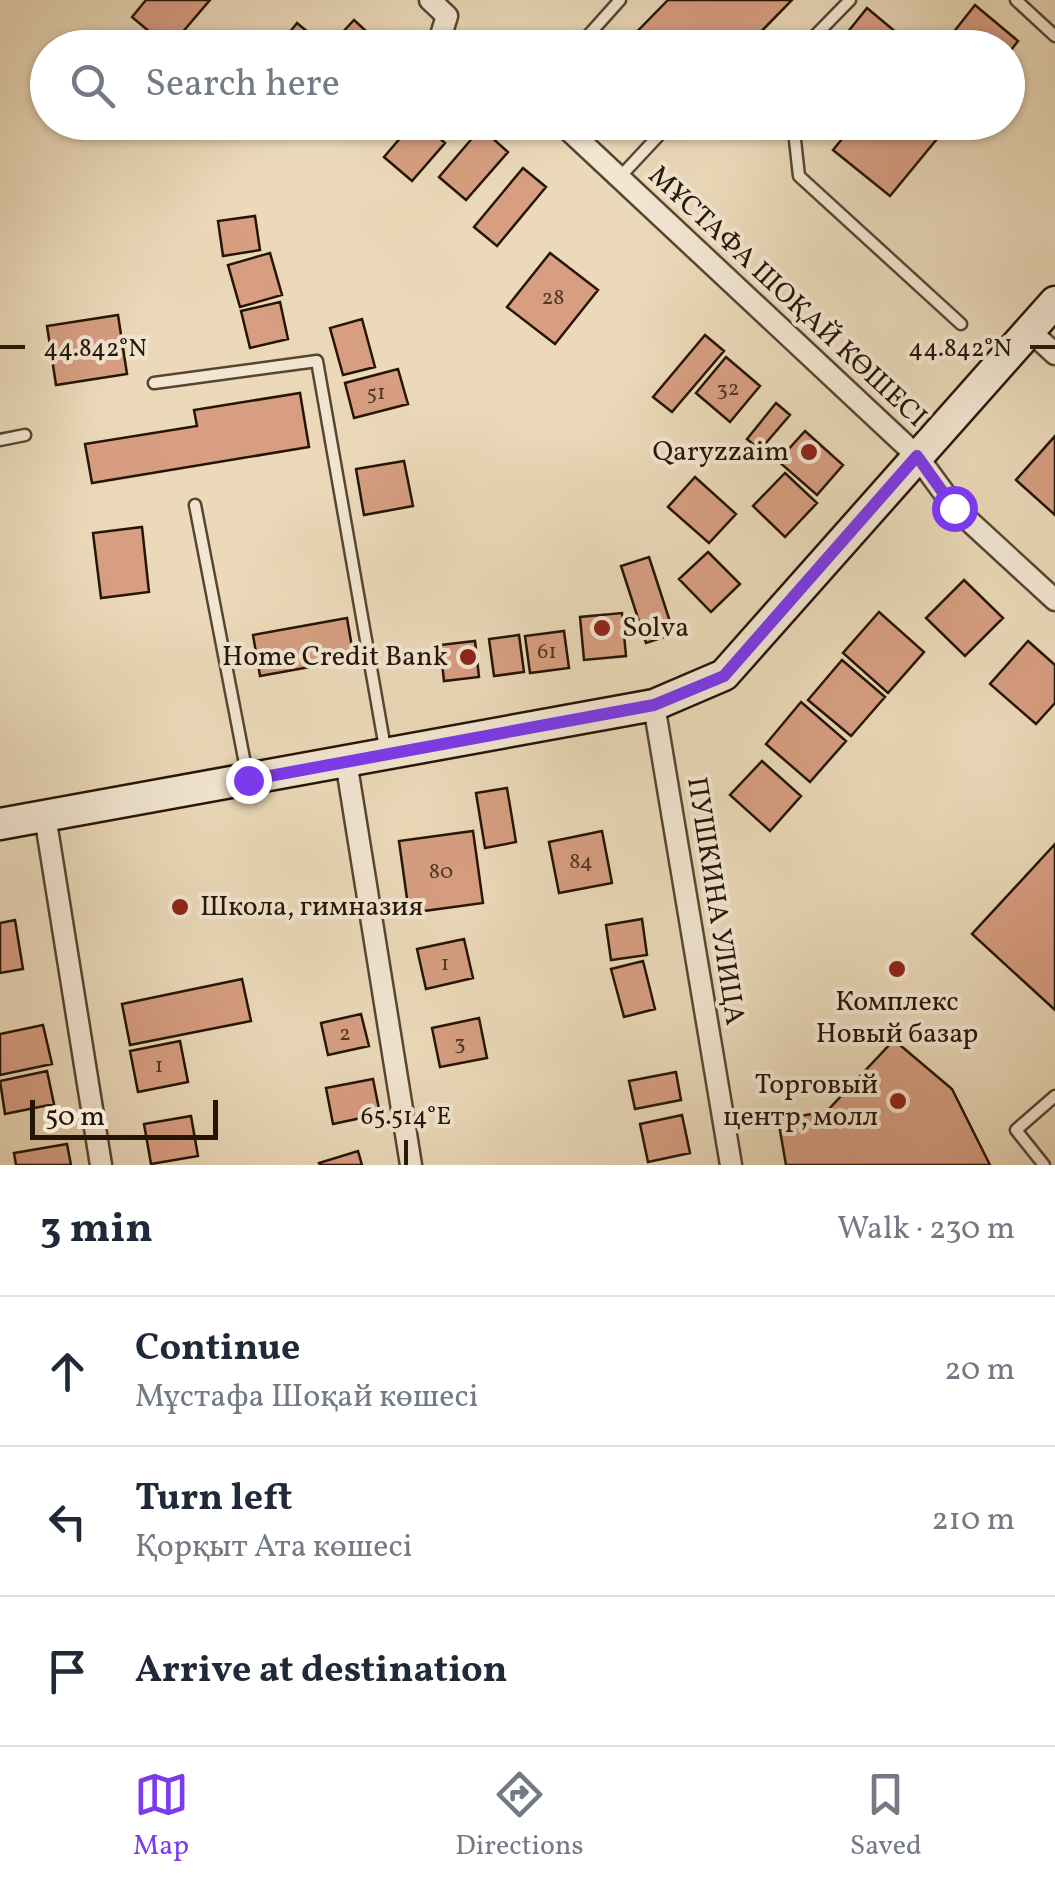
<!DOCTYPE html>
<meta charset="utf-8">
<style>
:root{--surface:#fff;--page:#f2f2f3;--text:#1f2937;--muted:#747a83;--line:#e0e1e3;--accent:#7c3aed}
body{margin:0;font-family:Vollkorn,serif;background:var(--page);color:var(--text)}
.scale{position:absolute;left:30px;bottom:25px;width:188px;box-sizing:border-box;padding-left:10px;border:5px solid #251504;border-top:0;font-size:28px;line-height:35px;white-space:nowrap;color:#251504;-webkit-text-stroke:8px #f2e6d2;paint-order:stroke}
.stop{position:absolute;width:30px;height:30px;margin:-22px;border:8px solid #7c3aed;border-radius:50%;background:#fff}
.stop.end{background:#7c3aed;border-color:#fff;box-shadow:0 2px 10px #0008}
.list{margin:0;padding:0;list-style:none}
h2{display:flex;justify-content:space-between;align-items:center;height:130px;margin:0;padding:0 40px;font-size:42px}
h2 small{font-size:32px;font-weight:400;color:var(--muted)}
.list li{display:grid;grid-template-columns:65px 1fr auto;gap:30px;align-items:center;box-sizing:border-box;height:150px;padding:0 40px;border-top:2px solid var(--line)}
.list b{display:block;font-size:38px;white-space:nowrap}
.list p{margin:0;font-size:32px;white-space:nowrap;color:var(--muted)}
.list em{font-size:32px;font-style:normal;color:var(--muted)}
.icon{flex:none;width:55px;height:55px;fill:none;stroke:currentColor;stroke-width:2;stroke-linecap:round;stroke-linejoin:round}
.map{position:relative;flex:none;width:1055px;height:1165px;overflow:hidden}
.search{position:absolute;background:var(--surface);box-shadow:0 2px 8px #0004;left:30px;right:30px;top:30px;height:110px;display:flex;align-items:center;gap:25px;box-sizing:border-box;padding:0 35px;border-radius:55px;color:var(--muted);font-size:38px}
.sheet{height:580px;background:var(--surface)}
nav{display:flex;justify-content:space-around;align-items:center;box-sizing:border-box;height:140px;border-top:2px solid var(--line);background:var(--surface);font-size:28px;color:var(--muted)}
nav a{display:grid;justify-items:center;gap:5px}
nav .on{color:var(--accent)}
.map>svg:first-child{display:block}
.building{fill:#d79e82;stroke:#251504;stroke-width:2.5}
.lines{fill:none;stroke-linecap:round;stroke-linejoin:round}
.lane-casing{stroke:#564631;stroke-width:15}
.street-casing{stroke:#564631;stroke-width:25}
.secondary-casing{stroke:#251504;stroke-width:35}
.lane{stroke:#f2e6d2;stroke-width:10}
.street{stroke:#f2e6d2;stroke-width:20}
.secondary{stroke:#f2e6d2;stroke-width:30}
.route{stroke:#7c3aed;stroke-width:12}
.ticks{fill:none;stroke:#251504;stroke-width:4}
.poi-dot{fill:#8f2418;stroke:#f2e6d2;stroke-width:4}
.labels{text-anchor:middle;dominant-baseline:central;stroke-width:8;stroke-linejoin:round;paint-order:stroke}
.number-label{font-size:22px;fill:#523724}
.street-label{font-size:28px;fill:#251504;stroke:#f2e6d2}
.poi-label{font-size:28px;fill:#251504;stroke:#f2e6d2;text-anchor:end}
.ticks-label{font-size:25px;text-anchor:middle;fill:#251504;stroke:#f2e6d2;stroke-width:8;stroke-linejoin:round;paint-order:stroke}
</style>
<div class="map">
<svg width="1055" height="1165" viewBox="0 0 1055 1165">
<rect width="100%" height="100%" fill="#ebd9b9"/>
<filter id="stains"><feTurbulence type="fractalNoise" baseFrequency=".002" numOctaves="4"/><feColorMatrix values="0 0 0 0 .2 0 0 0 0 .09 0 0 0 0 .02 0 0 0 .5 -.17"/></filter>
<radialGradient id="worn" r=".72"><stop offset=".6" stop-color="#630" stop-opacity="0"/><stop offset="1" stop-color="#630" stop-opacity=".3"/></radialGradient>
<path class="building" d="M146 0H210L169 48 132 17Z
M668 0H792L745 48H621Z
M975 5 1018 41 1008 54V48H941Z
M867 8 915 48H835Z
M354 20 379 43 374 48H328Z
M297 23 321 43 317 48H277Z
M414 122H422L445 143 412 181 384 157Z
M856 122H951L890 196 833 150Z
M481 128 508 152 466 200 439 177Z
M523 168 546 187 497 246 474 227Z
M255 216 260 250 223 256 218 221Z
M270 253 282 295 240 307 228 265Z
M550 253 598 290 555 344 507 307Z
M280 302 288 339 250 348 241 311Z
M118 315 127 374 56 385 47 326Z
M362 319 375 367 343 375 330 328Z
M705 335 724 351 672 412 653 397Z
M726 357 760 386 730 422 696 393Z
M398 369 408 404 354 418 345 383Z
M300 393 309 447 92 483 85 444 197 426 194 410Z
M776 403 790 415 760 450 747 439Z
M805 431 843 465 817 495 778 461Z
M1055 436V515L1016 480Z
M404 461 413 506 364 515 356 469Z
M785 473 817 503 785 537 753 506Z
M695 477 736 514 709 543 668 507Z
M142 527 149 592 101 598 93 533Z
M708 552 740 584 711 612 679 579Z
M649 557 674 634 646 643 621 566Z
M964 580 1003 618 965 656 926 618Z
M879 612 924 652 888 693 843 653Z
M622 613 626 656 584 660 580 617Z
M347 618 354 659 260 676 253 635Z
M564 631 569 668 530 673 525 636Z
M519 635 524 672 494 676 489 639Z
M475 641 479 677 444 681 440 645Z
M1028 641 1055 665V703L1036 724 990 684Z
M842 660 885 697 851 736 808 700Z
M801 702 846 741 810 782 766 744Z
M762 761 801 796 770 831 730 795Z
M507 788 516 842 485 848 476 793Z
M473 831 483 903 409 913 399 841Z
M602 831 612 883 559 893 549 842Z
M1055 844V1010L972 934Z
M642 919 647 955 611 960 606 925Z
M15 920 23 969 0 973V923Z
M464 939 473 978 426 989 417 949Z
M643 961 655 1009 624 1017 611 969Z
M242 979 251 1021 130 1045 122 1004Z
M361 1014 369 1046 328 1055 321 1023Z
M479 1018 487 1058 440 1067 432 1028Z
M43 1025 52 1064 0 1075V1034Z
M894 1040 952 1089 990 1165H786L778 1119 826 1112Z
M180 1041 188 1082 138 1092 130 1051Z
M47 1071 54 1104 5 1114 0 1081Z
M676 1072 681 1100 635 1109 629 1081Z
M373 1079 380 1114 333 1124 326 1088Z
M682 1115 690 1153 648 1162 640 1124Z
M191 1116 198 1156 151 1164 144 1124Z
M67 1144 71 1165H16L14 1153Z
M358 1151 362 1165H320L319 1163Z"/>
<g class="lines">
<defs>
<path id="lane" d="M1016 0 1055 36
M577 48 620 0
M803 48 850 0
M793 122 799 176 961 324
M619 178 661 133 650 122
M154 383 317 361 385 748
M0 440 25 435
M195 505 247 774
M1044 1165 1016 1130 1055 1096"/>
<path id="street" d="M430 0 447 16 437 48
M522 122 526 127 548 122
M560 122 917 456 955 508 1055 600
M1030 331 1055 354
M654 705 731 1165
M346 761 411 1165
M45 816 101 1165"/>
<path id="secondary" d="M0 824 654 705 724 675 1055 302"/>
</defs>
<use href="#lane" class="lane-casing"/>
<use href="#street" class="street-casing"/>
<use href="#secondary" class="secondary-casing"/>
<use href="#lane" class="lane"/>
<use href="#street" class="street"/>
<use href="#secondary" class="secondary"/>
</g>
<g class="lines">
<path class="route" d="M248 780 654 705 724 676 917 456 954 508"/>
</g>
<path class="ticks" d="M0 347H25M1030 347H1055M406 1140V1165"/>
<g class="poi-dot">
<circle cx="809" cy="452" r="10"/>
<circle cx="602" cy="628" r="10"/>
<circle cx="468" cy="657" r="10"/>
<circle cx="180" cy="907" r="10"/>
<circle cx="897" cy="969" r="10"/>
<circle cx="898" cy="1101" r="10"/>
</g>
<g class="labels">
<g class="number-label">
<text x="553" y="298">28</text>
<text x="728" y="389">32</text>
<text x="376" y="393">51</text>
<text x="547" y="652">61</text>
<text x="581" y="862">84</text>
<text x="441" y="872">80</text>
<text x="445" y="964">1</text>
<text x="345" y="1034">2</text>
<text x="460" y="1043">3</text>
<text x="159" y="1066">1</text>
</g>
<g class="street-label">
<text transform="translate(787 297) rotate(43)">МҰСТАФА ШОҚАЙ КӨШЕСІ</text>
<text transform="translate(715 901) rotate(81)">ПУШКИНА УЛИЦА</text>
</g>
<g class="poi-label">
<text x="789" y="452">Qaryzzaim</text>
<text x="622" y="628" text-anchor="start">Solva</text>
<text x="448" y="657">Home Credit Bank</text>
<text x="200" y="907" text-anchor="start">Школа, гимназия</text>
<text x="897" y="1002" text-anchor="middle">Комплекс<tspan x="897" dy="32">Новый базар</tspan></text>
<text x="878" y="1085">Торговый<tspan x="878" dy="32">центр, молл</tspan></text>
</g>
</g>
<g class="ticks-label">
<text x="95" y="356">44.842°N</text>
<text x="960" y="356">44.842°N</text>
<text x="406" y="1124">65.514°E</text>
</g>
<rect width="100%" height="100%" filter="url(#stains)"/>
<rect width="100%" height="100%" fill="url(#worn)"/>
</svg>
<div class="scale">50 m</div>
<div class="stop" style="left:954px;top:508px"></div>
<div class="stop end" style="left:248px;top:780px"></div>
<div class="search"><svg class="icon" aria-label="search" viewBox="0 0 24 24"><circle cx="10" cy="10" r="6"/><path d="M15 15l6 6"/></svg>Search here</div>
</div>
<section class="sheet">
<h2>3 min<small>Walk · 230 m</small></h2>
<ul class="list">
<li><svg class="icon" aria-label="ahead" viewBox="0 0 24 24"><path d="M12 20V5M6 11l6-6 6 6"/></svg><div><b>Continue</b><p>Мұстафа Шоқай көшесі</p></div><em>20 m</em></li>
<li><svg class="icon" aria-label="left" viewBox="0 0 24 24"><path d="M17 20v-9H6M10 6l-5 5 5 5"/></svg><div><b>Turn left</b><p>Қорқыт Ата көшесі</p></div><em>210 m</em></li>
<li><svg class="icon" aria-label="arrive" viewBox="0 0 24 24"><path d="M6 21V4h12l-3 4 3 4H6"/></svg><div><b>Arrive at destination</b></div></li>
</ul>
</section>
<nav>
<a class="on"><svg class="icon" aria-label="map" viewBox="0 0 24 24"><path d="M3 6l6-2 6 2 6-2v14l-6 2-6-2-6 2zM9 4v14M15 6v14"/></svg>Map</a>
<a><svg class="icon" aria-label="directions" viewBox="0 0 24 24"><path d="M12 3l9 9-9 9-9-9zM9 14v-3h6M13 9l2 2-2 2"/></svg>Directions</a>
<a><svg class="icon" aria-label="saved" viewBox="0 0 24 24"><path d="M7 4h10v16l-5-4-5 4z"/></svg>Saved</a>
</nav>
